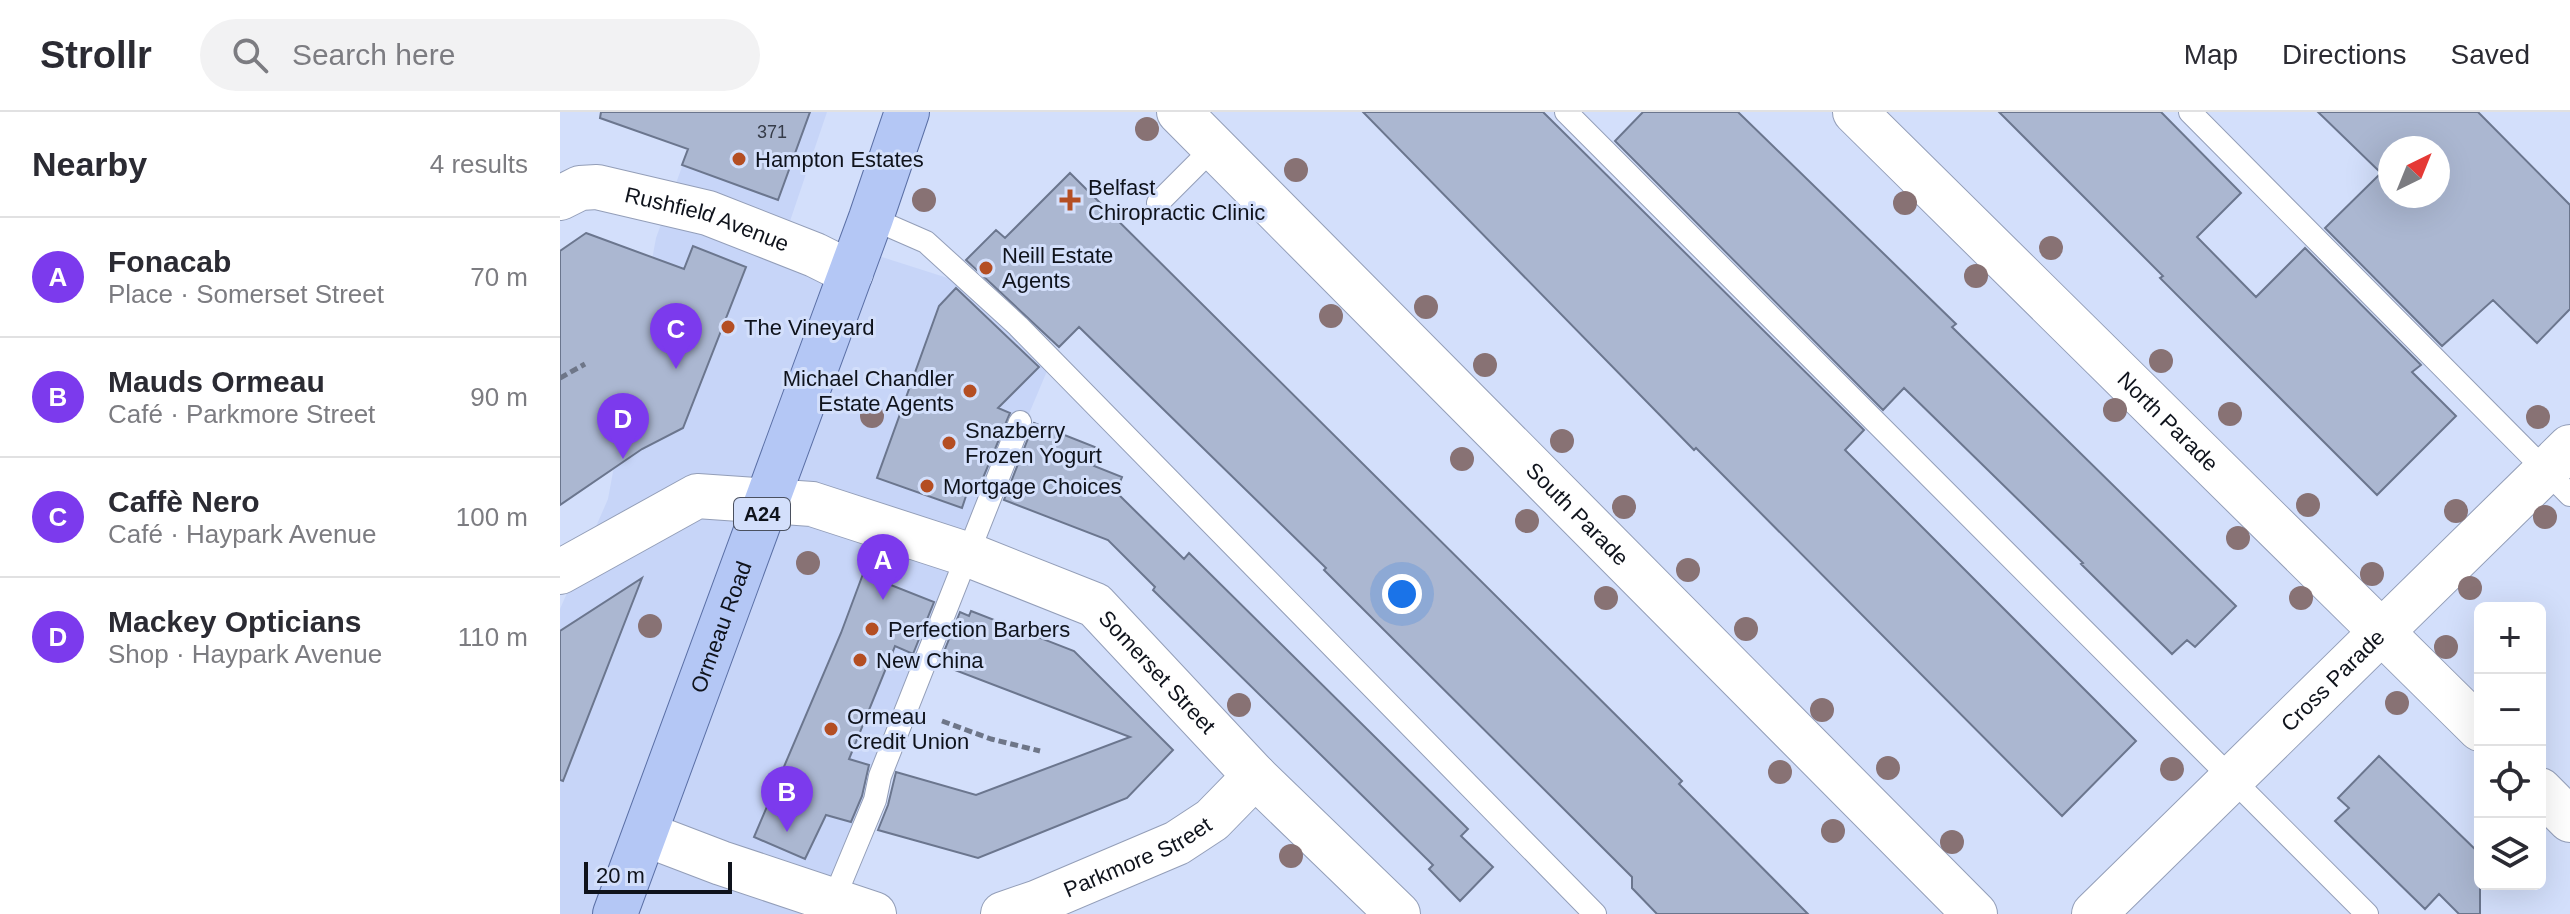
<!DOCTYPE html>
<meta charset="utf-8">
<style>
:root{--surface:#fff;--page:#f2f2f3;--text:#2b2b33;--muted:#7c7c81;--line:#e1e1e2;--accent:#7c3aed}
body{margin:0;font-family:Helvetica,sans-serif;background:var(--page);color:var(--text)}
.controls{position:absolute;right:24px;bottom:24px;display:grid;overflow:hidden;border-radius:12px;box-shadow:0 8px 32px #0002}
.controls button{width:72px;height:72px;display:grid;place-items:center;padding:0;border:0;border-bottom:2px solid var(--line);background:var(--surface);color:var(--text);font:40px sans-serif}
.compass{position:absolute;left:1818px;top:24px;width:72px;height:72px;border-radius:50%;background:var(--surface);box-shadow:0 8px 32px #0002;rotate:43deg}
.scale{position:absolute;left:24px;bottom:20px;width:148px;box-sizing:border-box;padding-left:8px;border:4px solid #0f131c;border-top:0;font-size:22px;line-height:28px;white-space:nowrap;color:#0f131c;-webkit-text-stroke:6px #d3dffb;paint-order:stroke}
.you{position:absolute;left:842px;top:482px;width:28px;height:28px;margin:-20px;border:6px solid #fff;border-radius:50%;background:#1a73e8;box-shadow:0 0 0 12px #1a73e833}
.badge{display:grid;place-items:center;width:52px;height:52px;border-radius:50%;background:var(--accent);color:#fff;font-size:26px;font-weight:700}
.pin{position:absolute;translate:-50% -66px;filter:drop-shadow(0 2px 4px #0008)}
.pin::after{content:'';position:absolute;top:42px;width:28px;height:24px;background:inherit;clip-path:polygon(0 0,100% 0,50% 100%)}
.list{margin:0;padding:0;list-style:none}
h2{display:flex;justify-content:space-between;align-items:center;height:104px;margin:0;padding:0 32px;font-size:34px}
h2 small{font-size:26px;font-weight:400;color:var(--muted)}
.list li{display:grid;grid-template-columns:52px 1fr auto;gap:24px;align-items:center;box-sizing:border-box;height:120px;padding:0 32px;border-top:2px solid var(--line)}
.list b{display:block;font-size:30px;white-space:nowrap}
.list p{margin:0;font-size:26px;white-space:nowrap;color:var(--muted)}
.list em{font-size:26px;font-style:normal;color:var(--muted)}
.icon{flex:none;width:44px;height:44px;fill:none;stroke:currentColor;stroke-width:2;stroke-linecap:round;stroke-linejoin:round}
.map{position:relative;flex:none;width:2010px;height:802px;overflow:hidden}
header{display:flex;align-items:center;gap:48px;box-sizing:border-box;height:112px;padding:0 40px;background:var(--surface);border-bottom:2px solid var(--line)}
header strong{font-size:38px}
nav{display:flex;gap:44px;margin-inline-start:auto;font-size:28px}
.search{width:560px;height:72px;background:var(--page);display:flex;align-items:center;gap:20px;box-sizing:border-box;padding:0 28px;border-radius:44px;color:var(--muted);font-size:30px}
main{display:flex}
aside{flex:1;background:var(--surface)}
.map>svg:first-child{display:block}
.built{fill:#c7d5f8}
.building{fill:#abb7d1;stroke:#6b768e;stroke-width:2;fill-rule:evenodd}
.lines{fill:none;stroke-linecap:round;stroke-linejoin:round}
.lane-casing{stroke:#939eb8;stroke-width:24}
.street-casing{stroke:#939eb8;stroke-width:46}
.primary-casing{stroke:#5a6fa5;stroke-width:46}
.path{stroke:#6e7688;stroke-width:5;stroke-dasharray:8 4;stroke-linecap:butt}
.lane{stroke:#fff;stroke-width:22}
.street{stroke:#fff;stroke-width:44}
.primary{stroke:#b4c7f5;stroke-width:44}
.tree{fill:#887274}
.poi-dot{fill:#b44e23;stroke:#d3dffb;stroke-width:3}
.labels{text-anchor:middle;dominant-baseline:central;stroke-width:6;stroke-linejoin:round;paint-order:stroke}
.number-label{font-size:18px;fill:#363c49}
.shield{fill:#d3dffb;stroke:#4a505f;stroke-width:2}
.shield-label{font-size:20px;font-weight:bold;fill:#0f131c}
.poi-label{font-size:22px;fill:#0f131c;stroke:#d3dffb;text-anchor:start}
.street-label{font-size:22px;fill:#0f131c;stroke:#d3dffb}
</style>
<header>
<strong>Strollr</strong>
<div class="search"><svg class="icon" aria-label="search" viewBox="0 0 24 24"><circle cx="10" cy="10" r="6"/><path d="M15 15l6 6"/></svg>Search here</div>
<nav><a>Map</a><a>Directions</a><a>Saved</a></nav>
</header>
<main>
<aside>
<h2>Nearby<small>4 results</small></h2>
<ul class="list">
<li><span class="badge">A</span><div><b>Fonacab</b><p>Place · Somerset Street</p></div><em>70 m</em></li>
<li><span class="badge">B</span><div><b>Mauds Ormeau</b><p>Café · Parkmore Street</p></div><em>90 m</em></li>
<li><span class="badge">C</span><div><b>Caffè Nero</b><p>Café · Haypark Avenue</p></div><em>100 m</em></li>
<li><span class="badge">D</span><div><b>Mackey Opticians</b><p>Shop · Haypark Avenue</p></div><em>110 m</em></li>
</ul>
</aside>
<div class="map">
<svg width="2010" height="802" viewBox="0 0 2010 802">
<rect width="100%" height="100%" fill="#d3dffb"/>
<path class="built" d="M142 0H267L228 115 397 169 487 259 258 802H0V497L48 387 96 126Z"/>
<path class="building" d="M41 0H250L218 88 122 53 128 37 40 6Z
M803 0H983L1304 318 1285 338 1576 629 1502 704 1136 336 1134 338Z
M1083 0H1178L1396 212 1392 215 1676 494 1635 535 1627 528 1612 542 1521 452 1523 451 1344 276 1323 298 1055 29Z
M1439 0H1601L1681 81 1637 125 1696 185 1745 136 1861 253 1852 260 1896 304 1817 383 1600 166 1603 164Z
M1758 0H1918L2010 93V197L1977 231 1933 188 1882 234 1765 116 1821 61ZM1830 36H1878V84H1830Z
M510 61 1094 641 1122 669 1119 672 1248 802H1097L1072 776V765L795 489 764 458 766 456 519 215 499 235 406 148 436 118 445 126Z
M26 121 124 157 133 134 186 155 123 316 82 337 0 393V139Z
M396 176 479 255 438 296 450 301 418 378 409 375 402 396 317 366 379 194Z
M474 311 540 337 534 354 562 365 556 380 624 447 629 441 908 717 901 724 933 755 900 789 869 757 873 753 593 478 595 475 548 428 444 388Z
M303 462 374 490 353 542 335 534 289 647 309 653 302 684 291 710 266 703 245 747 194 725 281 521Z
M82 466 3 669 0 668V519Z
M411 499 514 539 613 638 567 686 418 746 318 718 328 693 336 660 416 683 570 625 379 552 400 500 409 504Z
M1819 644 1920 742V802H1899L1879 782 1865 797 1775 709 1789 696 1778 686Z"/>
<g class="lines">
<defs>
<path id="lane" d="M1006 0 1807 802
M1630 0 2010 383
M598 91 654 35
M311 106 366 130 458 214 1035 802
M273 789 315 688 320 664 460 310"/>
<g id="street">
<path id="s1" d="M619 0 1415 802"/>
<path id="s2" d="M1295 0 1920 617"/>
<path id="s3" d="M0 86 20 76 37 75 148 101 255 143 291 161"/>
<path id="s4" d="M0 460 137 384 252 392 409 443 535 493 695 664 838 802"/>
<path d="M1980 678 2010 708"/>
<path d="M85 722 161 751 314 802"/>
<path id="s5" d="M443 802 478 790 617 731 652 708 695 664"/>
<path id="s6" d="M1534 802 2010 335"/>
</g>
<g id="primary">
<path id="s7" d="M55 802 311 106 347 0"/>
</g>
</defs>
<use href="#lane" class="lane-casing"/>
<use href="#street" class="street-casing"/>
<use href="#primary" class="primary-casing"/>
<path class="path" d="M0 266 25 252
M382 609 431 627 480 639"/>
<use href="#lane" class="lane"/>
<use href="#street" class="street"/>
<use href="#primary" class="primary"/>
</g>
<g class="tree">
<circle cx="587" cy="17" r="12"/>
<circle cx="736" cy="58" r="12"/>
<circle cx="364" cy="88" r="12"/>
<circle cx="1345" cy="91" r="12"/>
<circle cx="1491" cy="136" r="12"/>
<circle cx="1416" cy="164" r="12"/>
<circle cx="866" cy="195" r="12"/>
<circle cx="771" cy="204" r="12"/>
<circle cx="1601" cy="249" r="12"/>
<circle cx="925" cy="253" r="12"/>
<circle cx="1555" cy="298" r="12"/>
<circle cx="1670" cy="302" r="12"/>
<circle cx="312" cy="304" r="12"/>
<circle cx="1978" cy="305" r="12"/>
<circle cx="1002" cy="329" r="12"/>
<circle cx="902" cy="347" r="12"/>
<circle cx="1748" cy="393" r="12"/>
<circle cx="1064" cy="395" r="12"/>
<circle cx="1896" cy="399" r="12"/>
<circle cx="1985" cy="405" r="12"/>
<circle cx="967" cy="409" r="12"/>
<circle cx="1678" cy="426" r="12"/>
<circle cx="248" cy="451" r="12"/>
<circle cx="1128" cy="458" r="12"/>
<circle cx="1812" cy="462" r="12"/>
<circle cx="1910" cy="476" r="12"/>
<circle cx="1046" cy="486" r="12"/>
<circle cx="1741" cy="486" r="12"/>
<circle cx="90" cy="514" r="12"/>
<circle cx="1186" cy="517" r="12"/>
<circle cx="1886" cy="535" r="12"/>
<circle cx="1837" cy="591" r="12"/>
<circle cx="679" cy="593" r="12"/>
<circle cx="1262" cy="598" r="12"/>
<circle cx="1328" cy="656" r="12"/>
<circle cx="1612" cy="657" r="12"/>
<circle cx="1220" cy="660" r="12"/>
<circle cx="1273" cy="719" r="12"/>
<circle cx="1392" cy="730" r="12"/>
<circle cx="731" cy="744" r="12"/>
</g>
<g class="poi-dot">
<circle cx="179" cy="47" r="8"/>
<path d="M506 76h8v8h8v8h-8v8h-8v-8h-8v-8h8z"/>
<circle cx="426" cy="156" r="8"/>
<circle cx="168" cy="215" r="8"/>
<circle cx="410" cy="279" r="8"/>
<circle cx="389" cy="331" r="8"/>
<circle cx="367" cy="374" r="8"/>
<circle cx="312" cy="517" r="8"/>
<circle cx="300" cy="548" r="8"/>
<circle cx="271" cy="617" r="8"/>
</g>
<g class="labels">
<g class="number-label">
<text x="212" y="20">371</text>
</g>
<rect class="shield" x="174" y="386" width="56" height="32" rx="6"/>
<g class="shield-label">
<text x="202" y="402">A24</text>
</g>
<g class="poi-label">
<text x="195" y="47">Hampton Estates</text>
<text x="528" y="75">Belfast<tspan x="528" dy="25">Chiropractic Clinic</tspan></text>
<text x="442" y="143">Neill Estate<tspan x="442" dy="25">Agents</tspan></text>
<text x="184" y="215">The Vineyard</text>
<text x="394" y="266" text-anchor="end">Michael Chandler<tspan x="394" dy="25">Estate Agents</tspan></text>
<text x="405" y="318">Snazberry<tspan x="405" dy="25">Frozen Yogurt</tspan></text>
<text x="383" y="374">Mortgage Choices</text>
<text x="328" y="517">Perfection Barbers</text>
<text x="316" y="548">New China</text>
<text x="287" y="604">Ormeau<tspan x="287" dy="25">Credit Union</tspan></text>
</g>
<g class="street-label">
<text stroke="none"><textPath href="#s3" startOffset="154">Rushfield Avenue</textPath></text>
<text stroke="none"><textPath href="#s2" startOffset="440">North Parade</textPath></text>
<text stroke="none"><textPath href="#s1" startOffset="566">South Parade</textPath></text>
<text stroke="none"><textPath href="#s7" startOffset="306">Ormeau Road</textPath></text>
<text stroke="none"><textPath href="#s4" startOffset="664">Somerset Street</textPath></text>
<text stroke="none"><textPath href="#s6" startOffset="334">Cross Parade</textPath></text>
<text stroke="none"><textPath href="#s5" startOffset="146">Parkmore Street</textPath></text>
</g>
</g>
</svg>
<div class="controls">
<button>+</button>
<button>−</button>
<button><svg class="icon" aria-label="locate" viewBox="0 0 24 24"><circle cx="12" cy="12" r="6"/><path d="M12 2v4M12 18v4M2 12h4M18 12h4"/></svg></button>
<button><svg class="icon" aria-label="layers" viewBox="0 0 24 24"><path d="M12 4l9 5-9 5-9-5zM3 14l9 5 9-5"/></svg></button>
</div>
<svg class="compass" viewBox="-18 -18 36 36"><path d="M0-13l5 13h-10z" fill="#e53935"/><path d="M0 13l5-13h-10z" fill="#7c7c81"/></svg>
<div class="scale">20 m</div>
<div class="you"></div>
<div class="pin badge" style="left:323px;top:488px">A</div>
<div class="pin badge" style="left:227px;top:720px">B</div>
<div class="pin badge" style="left:116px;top:257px">C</div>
<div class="pin badge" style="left:63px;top:347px">D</div>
</div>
</main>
